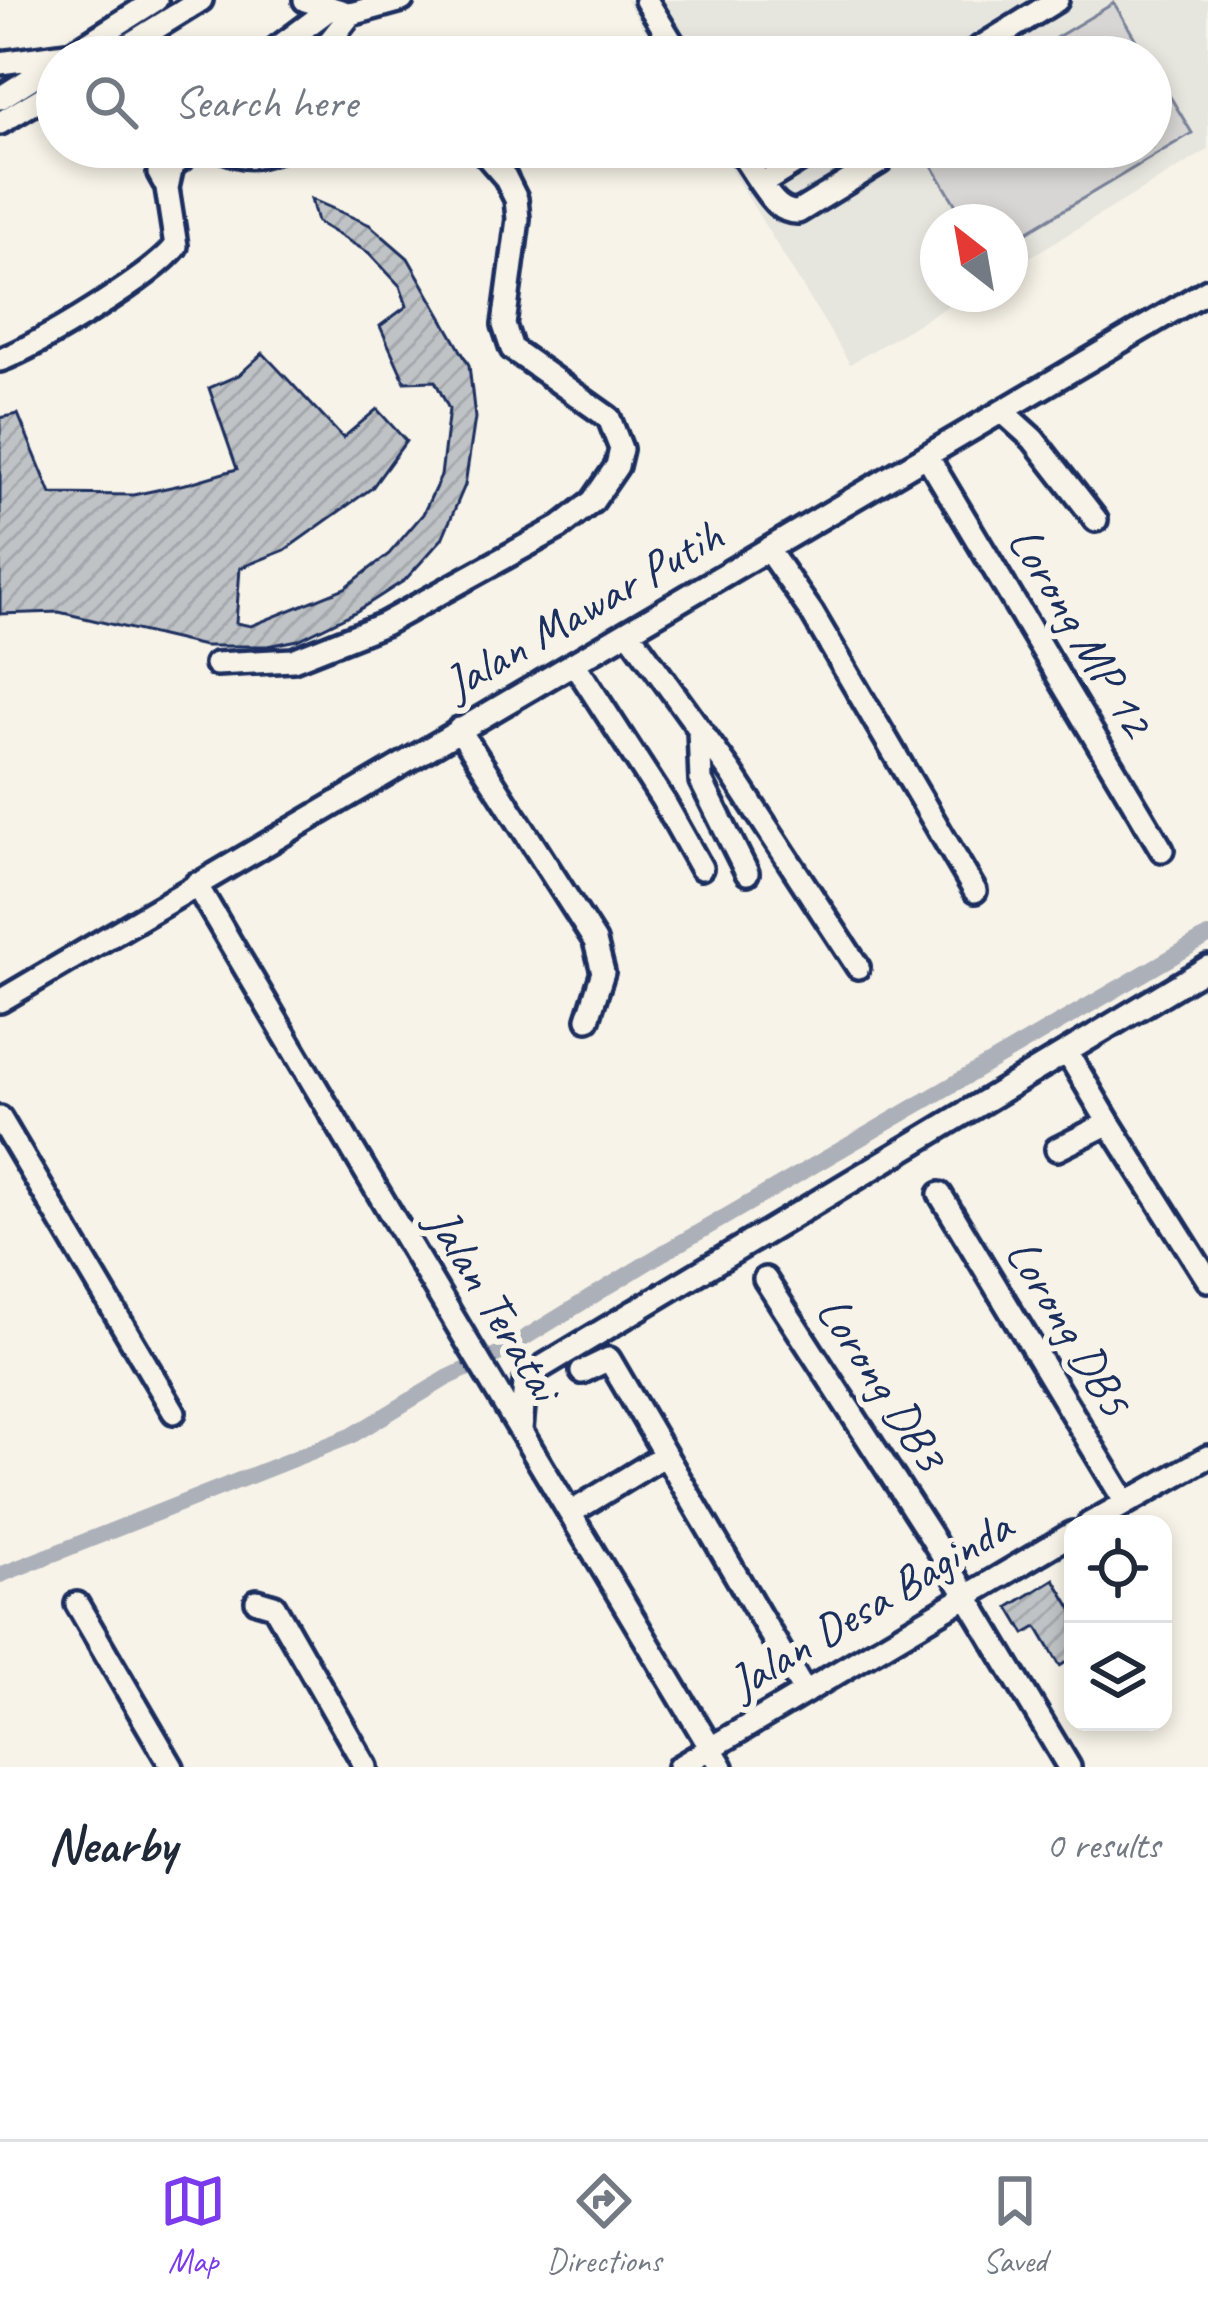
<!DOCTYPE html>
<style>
:root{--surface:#fff;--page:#f2f2f3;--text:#1f2937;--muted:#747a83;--line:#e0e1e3;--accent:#7c3aed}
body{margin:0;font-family:Caveat,sans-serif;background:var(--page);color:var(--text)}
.controls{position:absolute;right:36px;bottom:36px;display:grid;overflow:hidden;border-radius:24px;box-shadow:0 6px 18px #0003}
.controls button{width:108px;height:108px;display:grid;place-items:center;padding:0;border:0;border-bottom:3px solid var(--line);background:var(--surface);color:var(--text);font:60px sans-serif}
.compass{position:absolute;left:920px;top:204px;width:108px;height:108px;border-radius:50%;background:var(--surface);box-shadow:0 6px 18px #0003;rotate:329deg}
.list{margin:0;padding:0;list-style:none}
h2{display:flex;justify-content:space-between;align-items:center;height:156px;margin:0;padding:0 48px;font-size:51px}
h2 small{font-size:39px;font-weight:400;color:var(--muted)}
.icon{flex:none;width:66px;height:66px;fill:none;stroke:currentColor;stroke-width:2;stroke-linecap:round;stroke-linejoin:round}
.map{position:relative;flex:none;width:1208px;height:1767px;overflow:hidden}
.search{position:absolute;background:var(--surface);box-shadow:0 6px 18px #0003;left:36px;right:36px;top:36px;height:132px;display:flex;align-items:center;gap:30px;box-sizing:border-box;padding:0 42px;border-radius:66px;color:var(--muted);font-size:45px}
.sheet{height:372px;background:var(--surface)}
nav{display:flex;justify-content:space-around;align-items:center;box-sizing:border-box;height:168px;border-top:3px solid var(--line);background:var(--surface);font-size:33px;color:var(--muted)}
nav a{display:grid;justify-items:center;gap:6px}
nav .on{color:var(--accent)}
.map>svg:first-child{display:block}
.built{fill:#e6e5de}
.green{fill:#d7d6d4;stroke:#798299;stroke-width:3}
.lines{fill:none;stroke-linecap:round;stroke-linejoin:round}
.canal{stroke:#acb0b9;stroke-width:16}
.building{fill:url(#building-hatch);stroke:#1b2f5e;stroke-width:3}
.minor-casing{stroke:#1b2f5e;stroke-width:30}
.minor{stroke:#f7f3e8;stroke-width:21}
.labels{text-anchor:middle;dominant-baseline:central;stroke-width:12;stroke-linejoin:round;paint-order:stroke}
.street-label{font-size:48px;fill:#1b2f5e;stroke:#f7f3e8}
</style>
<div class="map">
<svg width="1208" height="1767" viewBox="0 0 1208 1767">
<defs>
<pattern id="building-hatch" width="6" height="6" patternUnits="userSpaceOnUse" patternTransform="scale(3)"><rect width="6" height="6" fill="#c0c3c5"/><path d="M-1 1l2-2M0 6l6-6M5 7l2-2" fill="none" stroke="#a4a8ac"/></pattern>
</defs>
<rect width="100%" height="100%" fill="#f7f3e8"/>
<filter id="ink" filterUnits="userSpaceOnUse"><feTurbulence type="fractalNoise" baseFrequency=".00833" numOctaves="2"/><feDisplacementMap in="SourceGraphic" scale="24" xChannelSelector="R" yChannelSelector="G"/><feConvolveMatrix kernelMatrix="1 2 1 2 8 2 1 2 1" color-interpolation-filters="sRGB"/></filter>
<g filter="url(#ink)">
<path class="built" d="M626 0H1208V150L1010 269V222H938V294H968L850 364 717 147H1151V57H661Z"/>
<path class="green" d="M1114 3 1146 57H1024Z
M1151 65 1192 133 1010 242V222H966L921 147H1151Z"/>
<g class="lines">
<path class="canal" d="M0 1575 351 1436 447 1378 500 1353 663 1253 1208 936"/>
</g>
<path class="building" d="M311 199 370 225 408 258 469 365 475 418 465 485 442 539 405 580 357 611 298 640 268 646H204L59 612 0 614V418L18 414 51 494 133 495 190 483 237 469 209 388 239 375 263 353 343 438 377 409 406 441 372 488 285 550 240 568 236 623 251 626 345 588 389 554 423 514 441 476 449 409 435 381 405 382 380 326 407 306 400 286 369 253 317 222Z
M1054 1579 1073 1611V1658L1060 1666 1037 1627 1025 1634 1009 1607Z"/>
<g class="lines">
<defs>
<path id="minor" d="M305 0 351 14 402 0
M646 0 681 57
M66 57 156 0
M109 57 201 0
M265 57 331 8
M307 57 325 47 351 14
M965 57 1057 0
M0 63 73 53
M0 98 57 62
M0 123 57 89
M162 147 159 173 164 182
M218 147C246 161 258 158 286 147
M737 147 761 184 821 147
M761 184C771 198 780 213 798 212L880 162
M0 360C38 346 153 276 176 246L167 188 172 166 196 148 206 147
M1003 412 1033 439 1096 520
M927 456 1162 850
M768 550 812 613 975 891
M629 632 732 774 858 967
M574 663 664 802 701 868
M216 664 293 660 384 624 560 527 593 501 617 466 621 449 609 418 512 349 504 325 518 219 516 199 505 177 479 147
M459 729 595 941 603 972 588 1019
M699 729 701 781 747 873
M196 884C369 1180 546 1473 722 1767
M0 1001 1208 290
M1067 1052 1109 1123
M0 1118 174 1412
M1057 1149 1109 1123 1208 1280
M940 1194 1126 1503
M765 1279 930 1535 1069 1767
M582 1372 609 1359 804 1691
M521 1429 525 1383 532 1373 1208 967
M572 1512 665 1455
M1089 1524 1208 1457
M257 1601 274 1606 366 1767
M77 1604 172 1767
M679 1767 1073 1533"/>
</defs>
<use href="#minor" class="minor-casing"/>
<use href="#minor" class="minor"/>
</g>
</g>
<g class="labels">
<g class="street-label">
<text transform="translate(583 609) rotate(-30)">Jalan Mawar Putih</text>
<text transform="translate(1081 631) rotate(59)">Lorong MP 12</text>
<text transform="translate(494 1304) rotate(59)">Jalan Teratai</text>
<text transform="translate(1069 1327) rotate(59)">Lorong DB5</text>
<text transform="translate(882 1383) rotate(57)">Lorong DB3</text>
<text transform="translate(870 1604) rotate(-31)">Jalan Desa Baginda</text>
</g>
</g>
</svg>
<div class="controls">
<button><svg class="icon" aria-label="locate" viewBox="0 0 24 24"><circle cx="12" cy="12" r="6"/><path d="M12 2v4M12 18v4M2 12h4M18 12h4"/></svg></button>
<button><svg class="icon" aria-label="layers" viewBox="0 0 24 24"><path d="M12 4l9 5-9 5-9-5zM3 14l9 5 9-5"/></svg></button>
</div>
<svg class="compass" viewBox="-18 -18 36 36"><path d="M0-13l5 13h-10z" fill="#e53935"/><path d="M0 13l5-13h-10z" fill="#747a83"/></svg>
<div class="search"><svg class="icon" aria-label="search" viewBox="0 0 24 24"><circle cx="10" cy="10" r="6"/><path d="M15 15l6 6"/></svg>Search here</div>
</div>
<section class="sheet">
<h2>Nearby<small>0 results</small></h2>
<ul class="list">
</ul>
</section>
<nav>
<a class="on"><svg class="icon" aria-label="map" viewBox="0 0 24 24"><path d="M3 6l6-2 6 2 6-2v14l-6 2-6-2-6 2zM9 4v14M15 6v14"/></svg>Map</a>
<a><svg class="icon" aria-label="directions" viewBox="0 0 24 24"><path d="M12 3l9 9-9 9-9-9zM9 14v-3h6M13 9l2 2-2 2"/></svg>Directions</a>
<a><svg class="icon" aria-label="saved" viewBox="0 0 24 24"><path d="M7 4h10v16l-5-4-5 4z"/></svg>Saved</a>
</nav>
